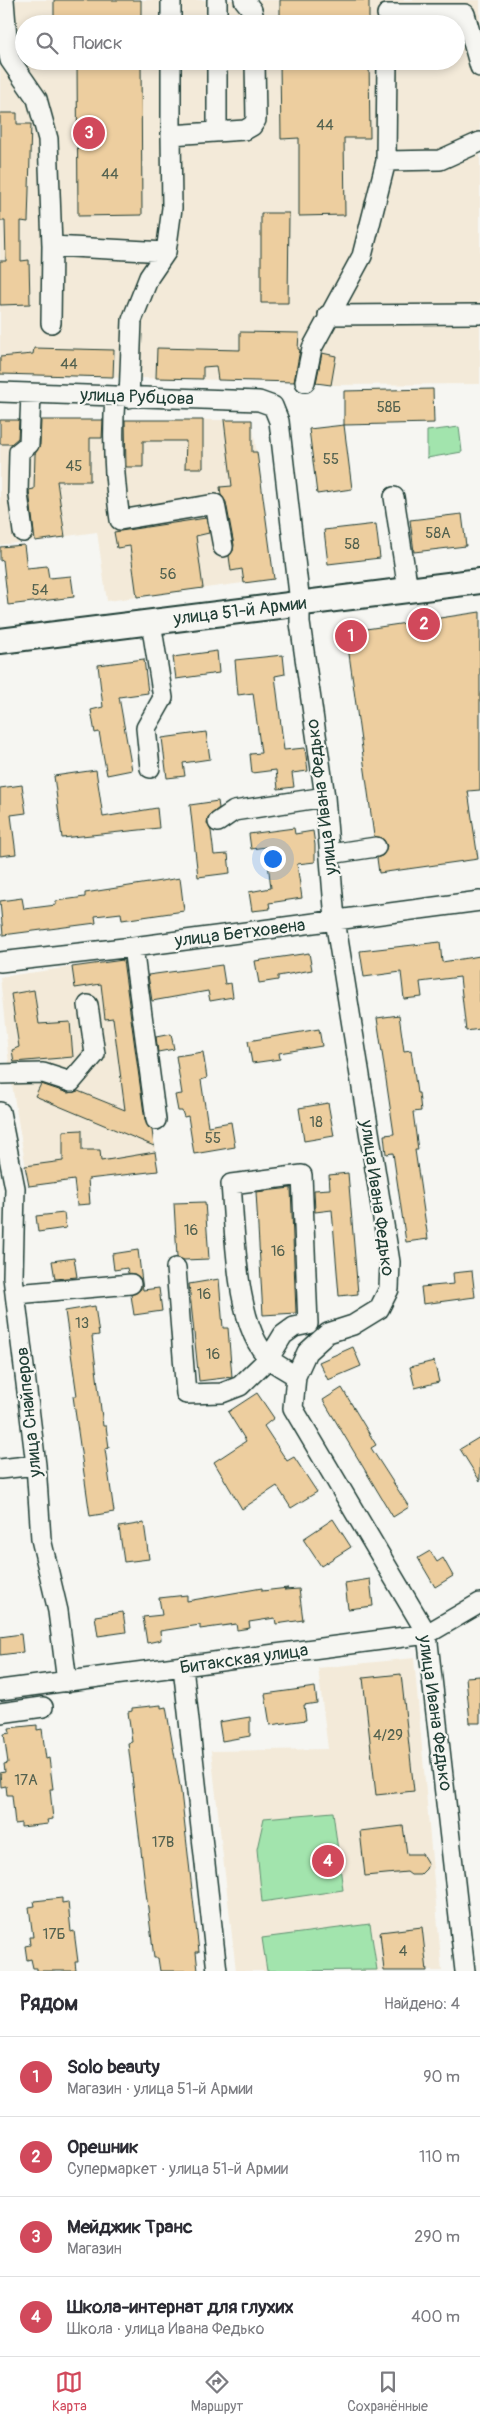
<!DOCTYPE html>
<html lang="ru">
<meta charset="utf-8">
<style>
:root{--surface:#fff;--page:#f2f2f3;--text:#2b2b33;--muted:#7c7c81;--line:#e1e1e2;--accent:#d1495b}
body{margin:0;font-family:Pangolin,sans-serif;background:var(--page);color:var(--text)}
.you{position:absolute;left:272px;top:858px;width:18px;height:18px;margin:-12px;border:4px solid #fff;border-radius:50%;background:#1a73e8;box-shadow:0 0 0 8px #1a73e833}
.badge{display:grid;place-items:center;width:32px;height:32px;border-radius:50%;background:var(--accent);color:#fff;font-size:16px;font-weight:700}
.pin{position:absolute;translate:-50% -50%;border:2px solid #fff;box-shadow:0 1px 5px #0006}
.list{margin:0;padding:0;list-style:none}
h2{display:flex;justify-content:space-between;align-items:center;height:65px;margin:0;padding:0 20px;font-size:21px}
h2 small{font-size:16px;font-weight:400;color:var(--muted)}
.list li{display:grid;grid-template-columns:32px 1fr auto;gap:15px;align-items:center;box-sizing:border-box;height:80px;padding:0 20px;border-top:1px solid var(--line)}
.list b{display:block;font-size:19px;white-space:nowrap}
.list p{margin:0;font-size:16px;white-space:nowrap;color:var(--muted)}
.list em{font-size:16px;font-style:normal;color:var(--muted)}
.icon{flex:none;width:28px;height:28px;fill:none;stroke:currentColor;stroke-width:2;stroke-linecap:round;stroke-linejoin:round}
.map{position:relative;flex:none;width:480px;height:1971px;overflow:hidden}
.search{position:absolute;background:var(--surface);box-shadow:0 2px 8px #0003;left:15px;right:15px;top:15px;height:55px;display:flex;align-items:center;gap:12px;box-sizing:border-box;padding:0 18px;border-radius:28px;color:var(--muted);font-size:19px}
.sheet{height:385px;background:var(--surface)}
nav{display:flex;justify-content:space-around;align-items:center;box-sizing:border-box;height:70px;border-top:1px solid var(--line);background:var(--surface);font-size:14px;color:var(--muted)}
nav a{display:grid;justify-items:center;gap:2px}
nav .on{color:var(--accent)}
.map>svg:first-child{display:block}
.built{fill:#f3ead9;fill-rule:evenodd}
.green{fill:#a2e4ad;stroke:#609070}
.building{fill:#edce9f;stroke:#1f3d34}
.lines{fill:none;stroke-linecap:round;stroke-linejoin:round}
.minor-casing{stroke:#1f3d34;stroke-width:22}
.major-casing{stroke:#1f3d34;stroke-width:28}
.minor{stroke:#f6f6f2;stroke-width:19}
.major{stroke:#f6f6f2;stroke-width:24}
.labels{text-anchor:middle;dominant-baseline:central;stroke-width:4.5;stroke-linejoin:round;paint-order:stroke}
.number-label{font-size:15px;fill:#52614f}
.street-label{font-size:18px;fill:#1f3d34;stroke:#f6f6f2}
</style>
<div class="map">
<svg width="480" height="1971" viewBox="0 0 480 1971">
<rect width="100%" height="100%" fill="#f6f6f2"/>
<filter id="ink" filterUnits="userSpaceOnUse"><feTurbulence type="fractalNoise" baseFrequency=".02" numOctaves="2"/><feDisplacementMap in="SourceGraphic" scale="10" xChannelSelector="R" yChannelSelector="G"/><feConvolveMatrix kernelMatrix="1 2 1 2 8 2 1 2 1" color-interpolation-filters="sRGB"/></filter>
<g filter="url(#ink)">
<path class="built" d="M0 0H480V384L331 385 315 382 0 375ZM24 24H456V61H24Z
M0 420H252L274 579 107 601 97 532 0 545Z
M129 959 158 1171 29 1186 10 1073 0 977Z
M414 1658 442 1971H236L211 1751 328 1749 318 1668Z"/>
<path class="green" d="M459 427 462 452 427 458V431Z
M333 1812 343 1890 262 1902 257 1849 264 1818Z
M370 1924 377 1970 267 1971 262 1938Z"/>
<path class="building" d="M54 0H141V24H77V21H54Z
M280 0H369V24H280Z
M77 61H141L142 215 78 216Z
M280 61H369L370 138H344L345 215 299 216V138L281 139Z
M0 113H17V124H31L28 222 21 221V261L29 260 30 304 0 305V261H6L5 221H0Z
M261 213H289L288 303H261Z
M240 332 299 333 298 349 300 350 294 382 218 380 216 366 203 367V379L156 378 157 348 240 350Z
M34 348 114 350 113 377 0 374V357L33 354Z
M322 353 336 356 331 385 316 383Z
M433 389 434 423 344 425V391Z
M0 420H19L18 438 11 444H0Z
M41 420H103L102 438H90V481H57L65 537 35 541 29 490 34 489 35 454 40 445Z
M125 420H203V468H185L186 441H143V467H126Z
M224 420H252V452H257L274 579 244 583 242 569 231 571 229 556 233 551 234 545 226 502 221 495 220 487 232 486Z
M344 425 352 489 317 494 309 429Z
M462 514 466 546 414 552 410 520Z
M206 518 209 533 196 536 203 588 137 597 130 546 117 548 114 532Z
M376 524 380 558 328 564 324 530Z
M24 545 27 568 47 566 49 578 71 576 74 597 8 605 3 560 0 561V547Z
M480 612V790L468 791 478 859 379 873 377 858 383 855 387 846 384 840 374 836 346 632Z
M217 651 219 673 176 679 173 657Z
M283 655 285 674 275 676 284 750 305 748 308 771 292 773 294 787 278 789 276 770 252 773 250 754 261 753 253 693 238 695 235 660Z
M144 659 148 693 119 697 132 770 107 775 99 732 95 733 91 710 103 707 98 665Z
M206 732 210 759 183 763 185 776 167 778 162 738Z
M96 770 103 817 157 808 159 828 62 838 54 776Z
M22 785 26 813 11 815 16 854 0 856V788Z
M218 801 219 808 208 817 207 823 211 831 214 855 228 854 230 873 198 877 190 805Z
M294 828 295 834 313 831 315 845V862L297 864 302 898 269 903 270 909 252 911 249 892 271 888 266 847 251 849 249 834Z
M180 878 184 911 122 920 121 913 95 916 96 923 3 935 0 901 22 898 24 909 56 905V901L85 897V893Z
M440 942 442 962 480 956V1029L466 1031 460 977 420 982 422 997 404 999 401 972 364 977 360 951Z
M309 953 312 970 278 976V980L259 983 255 961Z
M123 960 145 1121 152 1130 154 1146 35 1096 41 1084 68 1093 78 1091 125 1110 113 1018 105 1019 101 984 75 988 72 967Z
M222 965 225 984 231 983 233 997 210 1001 208 991 152 1001 148 975Z
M34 990 39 1024 70 1022 73 1057 14 1062 12 1050 19 1047 11 994Z
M399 1015 404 1051 411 1050 417 1093H419L421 1111 413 1112 418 1150H415L428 1239 406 1242 393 1153 386 1154 384 1135 394 1134 377 1018Z
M319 1029 322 1046 279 1053 280 1059 252 1063 248 1041Z
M171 1034 174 1049 158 1052 156 1037Z
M203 1052 207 1078 201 1080 208 1126 231 1122 235 1147 194 1154 188 1116 184 1117 182 1111H178L175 1095 182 1094 176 1056Z
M328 1103 334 1136 304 1141 299 1108Z
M82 1130V1150H100L101 1161 155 1152 158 1171 88 1179 90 1204 77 1205 74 1180 29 1186 25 1166 63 1161V1131Z
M348 1173 358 1294 339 1296 332 1210 315 1212 314 1190 330 1189 329 1175Z
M291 1188 296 1313 263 1315 256 1192Z
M205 1202 209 1259 184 1260 177 1257 174 1203Z
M64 1213 66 1228 38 1232 36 1216Z
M138 1250 143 1290 159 1288 162 1311 134 1315 131 1295 141 1289 140 1278 135 1274 128 1273 127 1268 114 1270 112 1254Z
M74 1258 77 1277 55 1279 52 1261Z
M472 1271 475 1297 423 1304 421 1287 454 1284 453 1273Z
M219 1279 223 1328H228L232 1377 199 1381 189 1284Z
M95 1306 99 1335 92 1336 103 1426H106L109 1448 105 1449 114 1512 90 1516 73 1396H77L65 1311Z
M353 1347 361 1366 328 1380 319 1362Z
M434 1361 439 1382 415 1388 410 1367Z
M342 1388 376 1445 371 1448 409 1507 393 1517 323 1400Z
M257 1393 274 1418 264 1426 287 1461 294 1457 317 1492 291 1508 277 1486 242 1509 214 1462 246 1441 228 1412Z
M480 1437V1481L460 1449Z
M333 1519 351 1547 321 1566 303 1539Z
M144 1523 149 1559 124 1562 119 1527Z
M430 1551 437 1562 443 1558 453 1576 435 1587 418 1558Z
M370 1579 373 1606 348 1609 345 1583Z
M262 1588V1591L288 1588 284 1590 299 1589 303 1620 276 1624 275 1618 249 1622 250 1628 237 1630 236 1624 200 1629V1625L160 1631 161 1640 147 1643 143 1617 162 1615 159 1598 187 1595V1601Z
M123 1612 126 1632 98 1636 95 1616Z
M21 1634 23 1652 0 1655V1637Z
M401 1674 414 1791 376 1795 363 1678Z
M480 1676V1723H470L466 1677Z
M315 1687 317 1703 304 1705 306 1720 270 1725 265 1694Z
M161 1705V1708L166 1707 181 1792 199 1952H196L198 1971H160L158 1958H154L128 1743 132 1742 128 1712 132 1711V1708Z
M250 1717V1736L222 1741 219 1722Z
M37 1725V1730L42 1729 46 1759 49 1758 53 1789H50L53 1819 47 1820 48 1824 21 1827V1823L15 1824 12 1795H7L6 1786 1 1787 0 1773 5 1772 4 1764 8 1763 4 1734 10 1733 9 1728Z
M403 1826 407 1854H422L428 1864 426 1869 420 1875H411L407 1872 365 1876 360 1831Z
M62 1898V1903L68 1902 71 1932 74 1931 78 1962H75L76 1971H37V1968H33L31 1959 27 1960 25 1946 30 1945 29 1937H33L29 1907 35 1906 34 1901Z
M422 1927 427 1971H384L380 1932Z"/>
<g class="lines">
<defs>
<path id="minor" d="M4 0 8 51 10 60 37 99 48 139 52 246 51 323
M244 0 252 10 255 24
M387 14H465L480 67
M171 24V0
M217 24V0
M217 131V61
M171 135V61
M386 161 387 61
M52 246 166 252 149 277 132 320 129 398
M166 252 172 208 171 135 245 130 252 126 256 120 255 61
M328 315 480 314
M305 382 312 348 362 256 386 161 440 160 480 142
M0 392 259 401 273 406 279 421 300 603V623L325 797 335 920 390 1262 389 1289 379 1309 353 1325 328 1333 307 1352 296 1376 293 1408 427 1634 465 1971
M115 397C112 438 114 479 120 520L215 504 223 547
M394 497 408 590
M23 532 18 494 19 452 29 444 31 394
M150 768 146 728 163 698 151 622
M218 822 234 811 325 797
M330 854 376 847
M133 947 156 1120
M0 962 133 947 480 901
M0 1074 43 1073 71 1082 95 1054 88 1005
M0 1112 15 1188 13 1277 36 1465 41 1539 58 1611 67 1682
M176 1268 186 1394 222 1393 240 1386 269 1358 283 1335 294 1327 308 1324 302 1175 231 1184C235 1228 235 1330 270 1359 277 1366 287 1370 296 1376
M16 1294 131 1284
M0 1469 36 1465
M183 1667 217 1971
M0 1690 427 1634 480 1603
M0 1713 43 1707"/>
<path id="major" d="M0 641 480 581"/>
</defs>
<use href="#minor" class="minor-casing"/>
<use href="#major" class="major-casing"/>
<use href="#minor" class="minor"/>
<use href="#major" class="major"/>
</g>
</g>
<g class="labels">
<g class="number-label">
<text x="325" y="125">44</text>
<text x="110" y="174">44</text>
<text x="69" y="364">44</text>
<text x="389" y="407">58Б</text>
<text x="331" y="459">55</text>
<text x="74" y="466">45</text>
<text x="438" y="533">58А</text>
<text x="352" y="544">58</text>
<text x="168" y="574">56</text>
<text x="40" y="590">54</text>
<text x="316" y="1122">18</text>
<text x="213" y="1138">55</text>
<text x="191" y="1230">16</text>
<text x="278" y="1251">16</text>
<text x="204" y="1294">16</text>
<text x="82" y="1323">13</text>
<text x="213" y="1354">16</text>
<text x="388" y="1735">4/29</text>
<text x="26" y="1780">17А</text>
<text x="163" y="1842">17В</text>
<text x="54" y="1934">17Б</text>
<text x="403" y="1951">4</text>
</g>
<g class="street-label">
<text transform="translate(137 397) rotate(2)">улица Рубцова</text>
<text transform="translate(240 611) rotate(-7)">улица 51-й Армии</text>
<text transform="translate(322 797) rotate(-97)">улица Ивана Федько</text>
<text transform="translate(240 933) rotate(-7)">улица Бетховена</text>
<text transform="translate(377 1198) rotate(82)">улица Ивана Федько</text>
<text transform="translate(29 1412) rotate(-96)">улица Снайперов</text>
<text transform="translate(244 1659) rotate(-8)">Битакская улица</text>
<text transform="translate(435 1713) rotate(82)">улица Ивана Федько</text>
</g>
</g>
</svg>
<div class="you"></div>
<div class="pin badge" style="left:351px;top:636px">1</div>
<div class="pin badge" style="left:424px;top:624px">2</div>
<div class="pin badge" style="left:89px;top:133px">3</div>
<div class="pin badge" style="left:328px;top:1861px">4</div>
<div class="search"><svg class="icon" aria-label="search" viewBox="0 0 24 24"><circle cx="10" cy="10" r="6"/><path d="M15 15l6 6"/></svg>Поиск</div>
</div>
<section class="sheet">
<h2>Рядом<small>Найдено: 4</small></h2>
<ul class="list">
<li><span class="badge">1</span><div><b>Solo beauty</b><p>Магазин · улица 51-й Армии</p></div><em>90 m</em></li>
<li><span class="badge">2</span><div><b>Орешник</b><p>Супермаркет · улица 51-й Армии</p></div><em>110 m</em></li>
<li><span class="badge">3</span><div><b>Мейджик Транс</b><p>Магазин</p></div><em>290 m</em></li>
<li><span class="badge">4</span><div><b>Школа-интернат для глухих</b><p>Школа · улица Ивана Федько</p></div><em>400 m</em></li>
</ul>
</section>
<nav>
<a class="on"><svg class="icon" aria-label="map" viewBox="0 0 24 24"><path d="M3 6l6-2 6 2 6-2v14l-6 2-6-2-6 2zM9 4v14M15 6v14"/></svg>Карта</a>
<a><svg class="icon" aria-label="directions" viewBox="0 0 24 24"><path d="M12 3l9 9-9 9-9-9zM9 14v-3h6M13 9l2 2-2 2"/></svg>Маршрут</a>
<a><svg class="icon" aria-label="saved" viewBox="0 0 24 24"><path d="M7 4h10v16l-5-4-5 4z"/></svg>Сохранённые</a>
</nav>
